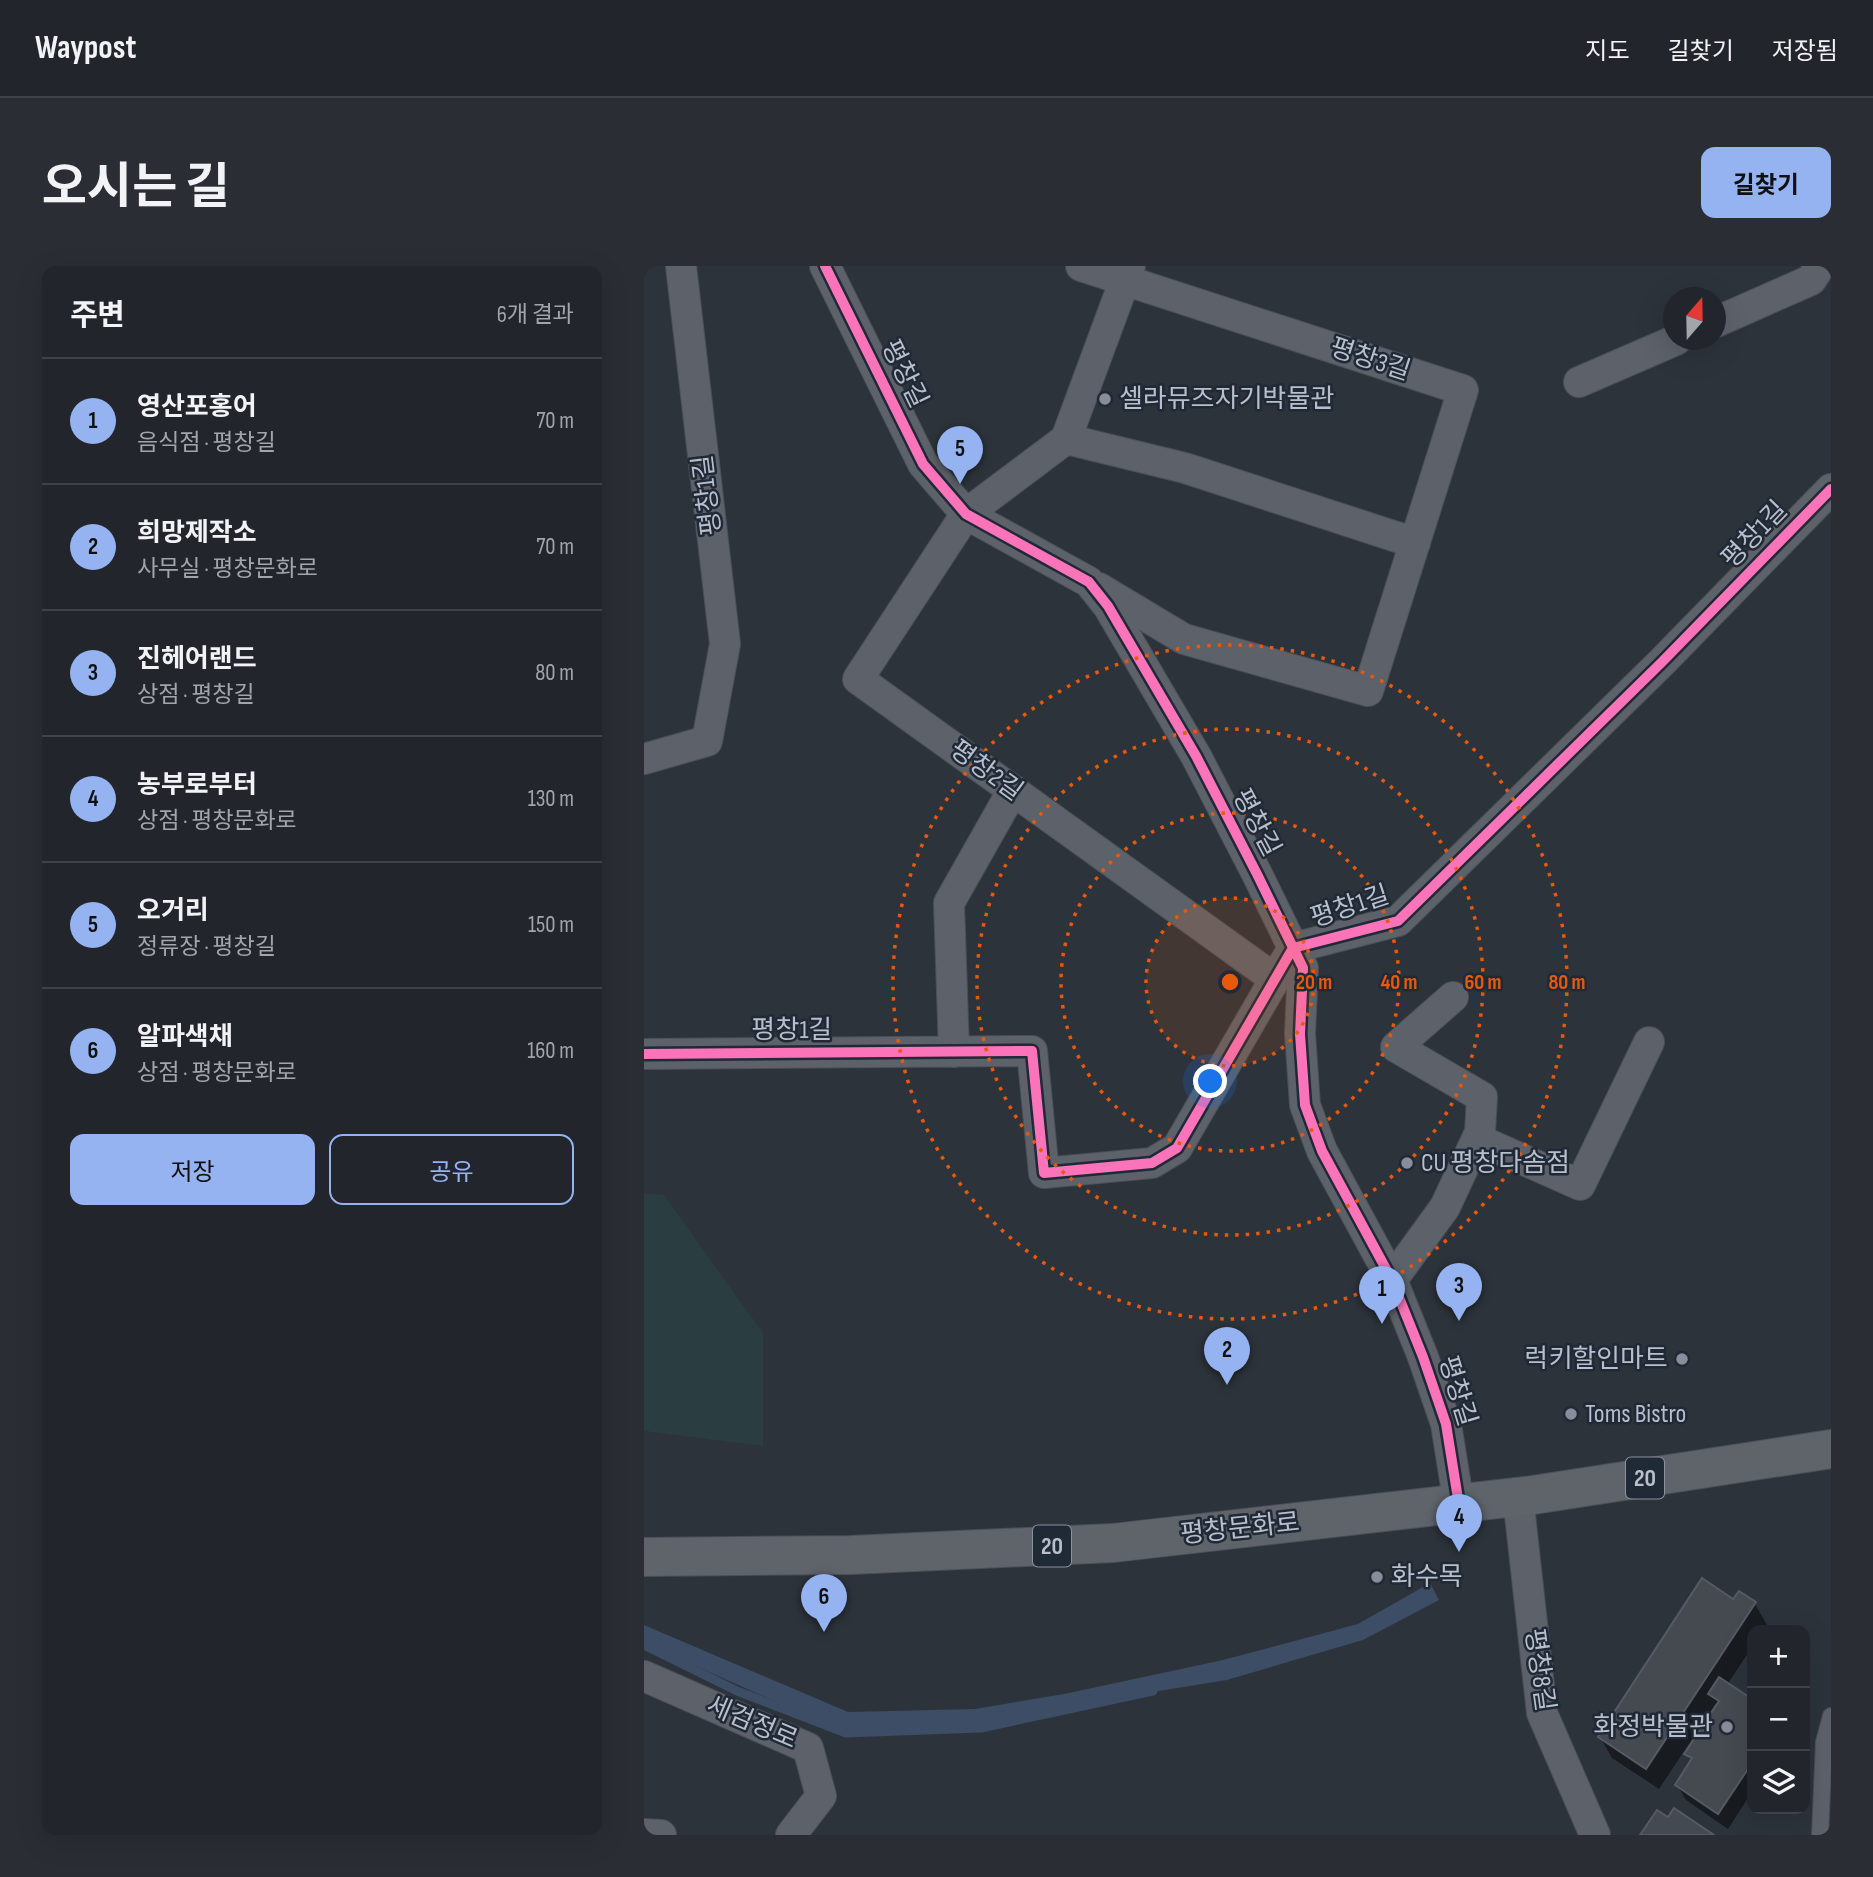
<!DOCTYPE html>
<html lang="ko">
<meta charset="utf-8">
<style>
:root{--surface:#22262c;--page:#2a2e34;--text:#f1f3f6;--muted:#a2a5a9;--line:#3f4348;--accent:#95b2f1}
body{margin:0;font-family:"Sofia Sans Condensed","Noto Sans KR",sans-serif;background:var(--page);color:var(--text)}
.controls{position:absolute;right:21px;bottom:21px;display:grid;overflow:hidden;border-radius:14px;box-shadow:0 7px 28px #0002}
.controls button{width:63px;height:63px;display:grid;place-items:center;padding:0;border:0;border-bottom:2px solid var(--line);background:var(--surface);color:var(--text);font:35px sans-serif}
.compass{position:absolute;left:1019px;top:21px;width:63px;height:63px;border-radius:50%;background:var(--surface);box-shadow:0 7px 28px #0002;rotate:20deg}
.you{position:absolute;left:567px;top:816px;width:24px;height:24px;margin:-18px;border:5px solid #fff;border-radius:50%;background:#1a73e8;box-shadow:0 0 0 10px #1a73e833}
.badge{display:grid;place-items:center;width:46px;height:46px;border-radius:50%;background:var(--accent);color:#111;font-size:23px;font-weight:700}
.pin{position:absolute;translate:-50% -58px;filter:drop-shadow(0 2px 4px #0008)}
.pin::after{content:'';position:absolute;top:37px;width:24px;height:21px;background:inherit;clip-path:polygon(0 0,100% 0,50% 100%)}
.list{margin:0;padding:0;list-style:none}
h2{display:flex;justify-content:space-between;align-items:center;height:91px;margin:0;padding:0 28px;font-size:30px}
h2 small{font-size:23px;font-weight:400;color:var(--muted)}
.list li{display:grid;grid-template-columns:46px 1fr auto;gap:21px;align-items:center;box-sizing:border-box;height:126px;padding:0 28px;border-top:2px solid var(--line)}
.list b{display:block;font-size:26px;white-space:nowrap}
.list p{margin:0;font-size:23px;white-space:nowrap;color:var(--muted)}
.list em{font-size:23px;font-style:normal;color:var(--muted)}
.actions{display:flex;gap:14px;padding:21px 28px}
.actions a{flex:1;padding:16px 0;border:2px solid var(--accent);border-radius:14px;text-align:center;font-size:24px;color:var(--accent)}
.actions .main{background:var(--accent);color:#111}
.icon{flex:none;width:38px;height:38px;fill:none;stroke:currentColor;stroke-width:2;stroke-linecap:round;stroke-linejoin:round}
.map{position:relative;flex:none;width:1187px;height:1569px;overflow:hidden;border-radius:14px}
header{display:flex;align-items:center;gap:42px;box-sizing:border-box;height:98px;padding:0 35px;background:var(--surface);border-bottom:2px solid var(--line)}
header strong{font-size:33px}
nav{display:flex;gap:38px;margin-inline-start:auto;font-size:24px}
.intro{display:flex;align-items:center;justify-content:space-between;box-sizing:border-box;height:168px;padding:0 42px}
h1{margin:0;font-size:49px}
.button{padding:18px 32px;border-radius:14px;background:var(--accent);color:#111;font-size:24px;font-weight:700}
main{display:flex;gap:42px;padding:0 42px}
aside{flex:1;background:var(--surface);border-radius:14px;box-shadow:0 7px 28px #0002}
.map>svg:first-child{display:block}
.green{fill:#2a3d41}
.water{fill:#3c4d65}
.shadow{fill:#0007}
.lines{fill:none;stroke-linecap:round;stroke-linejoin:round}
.stream{stroke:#3c4d65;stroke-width:9}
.building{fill:#454a51;stroke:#555a63;stroke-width:2}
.lane-casing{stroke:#4b4f55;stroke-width:18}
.street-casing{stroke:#4b4f55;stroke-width:32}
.primary-casing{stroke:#4b4f58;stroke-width:40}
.lane{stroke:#5d6169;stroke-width:16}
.street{stroke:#5d6169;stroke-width:30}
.primary{stroke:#5f646b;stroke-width:38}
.cycleway-casing{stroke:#202936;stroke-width:15}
.cycleway{stroke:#fb73b8;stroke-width:10}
.ring{fill:none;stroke:#e8590c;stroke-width:3.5;stroke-dasharray:3.5 7}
.poi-dot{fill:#878e99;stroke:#202936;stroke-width:2.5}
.labels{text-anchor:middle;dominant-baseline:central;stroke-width:5;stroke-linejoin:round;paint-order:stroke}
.shield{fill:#202936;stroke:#8a929e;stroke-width:2}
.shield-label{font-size:24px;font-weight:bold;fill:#b8bfcb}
.street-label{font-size:26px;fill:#b8bfcb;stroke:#202936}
.poi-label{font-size:26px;fill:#b8bfcb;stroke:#202936;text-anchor:start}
.centre{fill:#e8590c;stroke:#202936;stroke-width:3.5}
.ring-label{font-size:21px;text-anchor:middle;font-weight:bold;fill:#e8590c;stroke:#202936;stroke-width:5;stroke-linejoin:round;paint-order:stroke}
</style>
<header>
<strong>Waypost</strong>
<nav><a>지도</a><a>길찾기</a><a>저장됨</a></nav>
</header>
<div class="intro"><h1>오시는 길</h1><a class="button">길찾기</a></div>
<main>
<aside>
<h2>주변<small>6개 결과</small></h2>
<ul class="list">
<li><span class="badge">1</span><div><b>영산포홍어</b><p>음식점 · 평창길</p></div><em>70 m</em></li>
<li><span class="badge">2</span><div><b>희망제작소</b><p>사무실 · 평창문화로</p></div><em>70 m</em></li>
<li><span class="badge">3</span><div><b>진헤어랜드</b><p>상점 · 평창길</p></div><em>80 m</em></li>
<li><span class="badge">4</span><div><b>농부로부터</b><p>상점 · 평창문화로</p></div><em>130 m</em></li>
<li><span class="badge">5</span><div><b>오거리</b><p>정류장 · 평창길</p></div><em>150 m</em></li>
<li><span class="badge">6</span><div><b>알파색채</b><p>상점 · 평창문화로</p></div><em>160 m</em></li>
</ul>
<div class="actions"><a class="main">저장</a><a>공유</a></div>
</aside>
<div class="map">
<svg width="1187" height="1569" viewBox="0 0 1187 1569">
<rect width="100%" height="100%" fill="#2d333b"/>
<path class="green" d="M0 927 20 929 119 1067V1180L0 1165Z"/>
<path class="water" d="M786 1317 795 1334 719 1374 583 1414 502 1427 337 1462 202 1467 0 1377V1359L204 1446 331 1443 420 1428 579 1394 714 1358Z"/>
<path class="shadow" d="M1090 1335 1111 1338 1123 1359 1119 1364H1108V1381L1083 1419 1108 1435V1526L1084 1563 1042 1534 1033 1519 1048 1497 1043 1488 1074 1441 1072 1437 1015 1523 968 1492 956 1471Z"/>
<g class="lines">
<path class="stream" d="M0 1379 93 1425 202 1467 337 1462 509 1425"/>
</g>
<path class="building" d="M1058 1312 1089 1333 1095 1325 1112 1336 1002 1503 954 1471Z
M1075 1411 1108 1433V1497L1074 1548 1031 1519 1048 1492 1040 1488 1075 1435 1064 1428Z
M1030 1542 1070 1569H996L1013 1544 1024 1551Z"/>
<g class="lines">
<defs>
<path id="lane" d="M1176 1569 1180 1476 1187 1450"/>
<path id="street" d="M181 0 279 198 322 248 445 316 464 340 552 490 613 608 659 702 656 768 661 839 678 885 748 1014 779 1091 802 1158 815 1239
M437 0 819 124 724 425 540 373 455 322
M486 0 422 173 322 248 214 413 631 713
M1072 56 1167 14 1176 0
M935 116 1032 74
M422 173 541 202 771 277
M0 493 63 475 81 378 37 0
M310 786 305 637 369 524
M0 788 388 785 400 907 508 897 533 882 649 682 754 655 1018 396 1187 223
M833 873 936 919 1005 776
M748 1014 801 941 836 866 838 831 752 781 809 731
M874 1231 898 1447 951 1569
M0 1410 164 1482 177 1530 147 1569
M0 1568 17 1569"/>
<path id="primary" d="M0 1291 207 1289 469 1277 889 1229 1187 1183"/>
</defs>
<use href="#lane" class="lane-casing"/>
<use href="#street" class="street-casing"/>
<use href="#primary" class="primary-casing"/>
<use href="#lane" class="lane"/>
<use href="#street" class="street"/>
<use href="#primary" class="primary"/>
<defs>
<path id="cycleway" d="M181 0 279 198 322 248 445 316 464 340 552 490 613 608 659 702 656 768 661 839 678 885 748 1014 779 1091 802 1158 815 1239
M0 788 388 785 400 907 508 897 533 882 649 682 754 655 1018 396 1187 223"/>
</defs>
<use href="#cycleway" class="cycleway-casing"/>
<use href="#cycleway" class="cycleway"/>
</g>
<circle cx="586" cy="716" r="84" fill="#e8590c" fill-opacity=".12"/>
<g class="ring">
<circle cx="586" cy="716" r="84"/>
<circle cx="586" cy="716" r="169"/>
<circle cx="586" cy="716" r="253"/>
<circle cx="586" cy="716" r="337"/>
</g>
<g class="poi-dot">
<circle cx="461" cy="133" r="7"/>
<circle cx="763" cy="897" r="7"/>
<circle cx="1038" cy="1093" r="7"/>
<circle cx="927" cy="1148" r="7"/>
<circle cx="733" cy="1311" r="7"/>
<circle cx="1083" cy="1461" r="7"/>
</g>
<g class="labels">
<g class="shield">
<rect x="982" y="1191.5" width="38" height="41" rx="5"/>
<rect x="389" y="1259.5" width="38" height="41" rx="5"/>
</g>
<g class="shield-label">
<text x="1001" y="1212">20</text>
<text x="408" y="1280">20</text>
</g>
<g class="street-label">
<text transform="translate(726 94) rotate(18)">평창3길</text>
<text transform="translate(260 108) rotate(64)">평창길</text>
<text transform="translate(64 229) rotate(-97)">평창1길</text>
<text transform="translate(1111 269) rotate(-46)">평창1길</text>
<text transform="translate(342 505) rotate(36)">평창2길</text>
<text transform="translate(612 557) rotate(62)">평창길</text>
<text transform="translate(706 641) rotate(-18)">평창1길</text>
<text x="148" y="764">평창1길</text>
<text transform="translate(813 1125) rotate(73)">평창길</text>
<text transform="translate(596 1263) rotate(-6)">평창문화로</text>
<text transform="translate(895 1404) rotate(82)">평창8길</text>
<text transform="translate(108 1457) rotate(23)">세검정로</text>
</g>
<g class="poi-label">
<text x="475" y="133">셀라뮤즈자기박물관</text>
<text x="777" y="897">CU 평창다솜점</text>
<text x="1024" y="1093" text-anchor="end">럭키할인마트</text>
<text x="941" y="1148">Toms Bistro</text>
<text x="747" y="1311">화수목</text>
<text x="1069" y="1461" text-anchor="end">화정박물관</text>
</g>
</g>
<circle cx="586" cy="716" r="10" class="centre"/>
<g class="ring-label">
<text x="670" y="723">20 m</text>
<text x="755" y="723">40 m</text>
<text x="839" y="723">60 m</text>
<text x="923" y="723">80 m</text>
</g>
</svg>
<div class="controls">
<button>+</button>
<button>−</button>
<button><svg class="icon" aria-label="layers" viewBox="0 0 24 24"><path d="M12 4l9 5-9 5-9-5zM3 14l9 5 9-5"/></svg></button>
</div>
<svg class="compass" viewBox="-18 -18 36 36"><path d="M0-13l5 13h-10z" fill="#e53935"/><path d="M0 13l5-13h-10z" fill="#a2a5a9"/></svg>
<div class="you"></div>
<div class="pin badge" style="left:738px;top:1058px">1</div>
<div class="pin badge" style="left:583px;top:1119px">2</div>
<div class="pin badge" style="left:815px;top:1055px">3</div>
<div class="pin badge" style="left:815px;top:1286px">4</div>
<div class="pin badge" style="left:316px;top:218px">5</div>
<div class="pin badge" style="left:180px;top:1366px">6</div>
</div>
</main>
